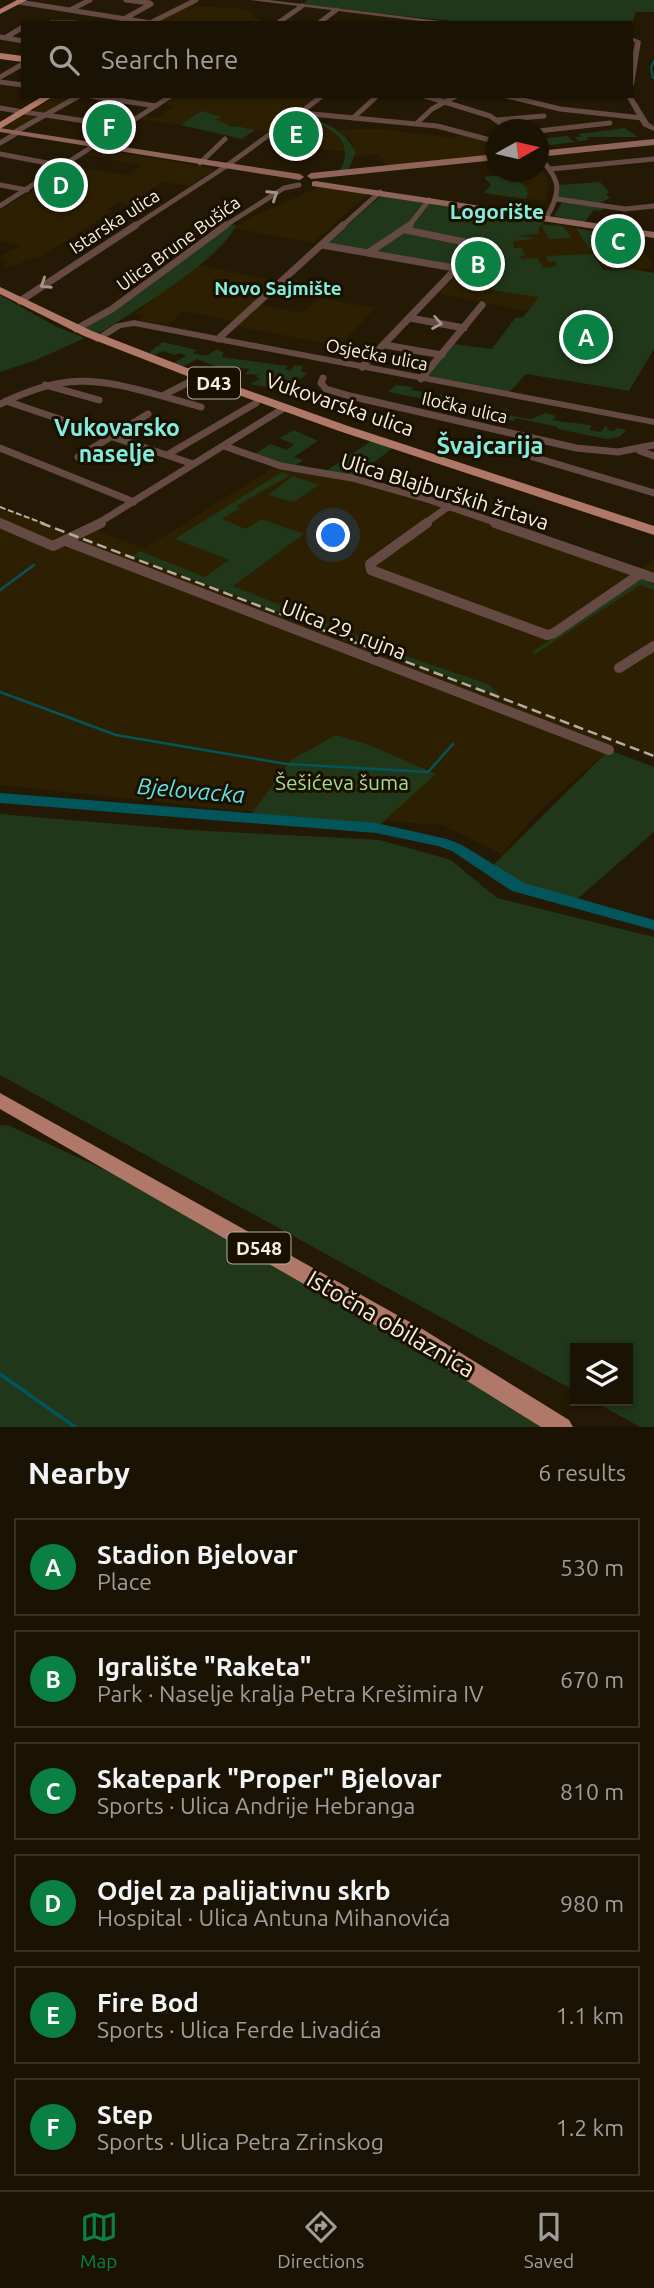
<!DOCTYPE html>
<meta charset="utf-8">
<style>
:root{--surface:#1a1303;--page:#231c0d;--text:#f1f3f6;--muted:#9f9e9a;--line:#383225;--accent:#0b8043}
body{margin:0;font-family:Ubuntu,sans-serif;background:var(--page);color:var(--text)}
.controls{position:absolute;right:21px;bottom:21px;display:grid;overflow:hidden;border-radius:0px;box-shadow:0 2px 5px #0004}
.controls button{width:63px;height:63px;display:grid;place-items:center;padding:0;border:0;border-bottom:2px solid var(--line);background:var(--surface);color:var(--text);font:35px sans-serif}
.compass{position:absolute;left:486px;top:119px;width:63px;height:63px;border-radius:50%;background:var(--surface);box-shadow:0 2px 5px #0004;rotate:82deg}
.you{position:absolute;left:334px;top:536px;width:24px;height:24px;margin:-18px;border:5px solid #fff;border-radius:50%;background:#1a73e8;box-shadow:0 0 0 10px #1a73e833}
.badge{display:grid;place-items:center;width:46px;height:46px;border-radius:50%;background:var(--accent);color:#fff;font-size:23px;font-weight:700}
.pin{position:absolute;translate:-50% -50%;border:4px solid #fff;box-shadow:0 2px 7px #0006}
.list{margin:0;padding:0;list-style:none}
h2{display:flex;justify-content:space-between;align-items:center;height:91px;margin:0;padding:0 28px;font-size:30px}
h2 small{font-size:23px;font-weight:400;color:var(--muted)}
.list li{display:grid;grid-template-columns:46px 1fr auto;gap:21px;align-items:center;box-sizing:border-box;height:98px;margin:0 14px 14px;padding:0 14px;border:2px solid var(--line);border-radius:0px}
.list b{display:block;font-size:26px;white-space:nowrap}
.list p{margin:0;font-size:23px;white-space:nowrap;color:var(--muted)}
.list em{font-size:23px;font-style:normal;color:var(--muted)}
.icon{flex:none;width:38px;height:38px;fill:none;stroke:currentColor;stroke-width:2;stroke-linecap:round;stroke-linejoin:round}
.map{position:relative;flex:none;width:654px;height:1427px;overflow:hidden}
.search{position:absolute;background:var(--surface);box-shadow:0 2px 5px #0004;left:21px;right:21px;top:21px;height:77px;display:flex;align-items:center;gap:18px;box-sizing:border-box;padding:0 24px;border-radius:0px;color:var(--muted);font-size:26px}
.sheet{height:763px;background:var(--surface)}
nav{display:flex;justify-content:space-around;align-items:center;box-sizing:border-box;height:98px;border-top:2px solid var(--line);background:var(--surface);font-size:19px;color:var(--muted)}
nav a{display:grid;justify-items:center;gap:4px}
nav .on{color:var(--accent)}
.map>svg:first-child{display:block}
.built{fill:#2d2002}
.green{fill:#20371a}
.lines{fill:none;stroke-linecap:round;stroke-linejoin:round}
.stream-far2{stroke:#02565b;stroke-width:2}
.stream-far1{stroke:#02565b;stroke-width:2.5}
.stream{stroke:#02565b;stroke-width:3.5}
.river{fill:#02565b;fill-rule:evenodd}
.pedestrian{stroke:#654a43;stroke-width:4.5}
.minor-far2{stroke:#654a43;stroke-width:5}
.minor-far1{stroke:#654a43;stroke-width:7}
.minor{stroke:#654a43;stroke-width:10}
.tertiary{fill:#654a43;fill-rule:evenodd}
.secondary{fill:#8f6459;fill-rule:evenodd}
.primary{fill:#af7869;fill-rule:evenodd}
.rail-far1{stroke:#b5ae9e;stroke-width:2;stroke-dasharray:6 2.5;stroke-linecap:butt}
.rail{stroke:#b5ae9e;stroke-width:2.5;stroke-dasharray:10 5;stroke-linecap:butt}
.oneway{stroke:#a6958b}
.labels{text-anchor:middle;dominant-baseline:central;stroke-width:6;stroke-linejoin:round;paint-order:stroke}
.far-street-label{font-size:18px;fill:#f6f0e2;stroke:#1a1000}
.far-neighbourhood-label{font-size:19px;font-weight:bold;fill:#83ecdf;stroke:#1a1000}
.shield{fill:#1a1000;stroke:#b4ad9e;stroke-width:2}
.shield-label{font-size:19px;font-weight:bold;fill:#f6f0e2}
.far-quarter-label{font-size:21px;font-weight:bold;fill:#83ecdf;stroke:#1a1000}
.street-label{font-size:21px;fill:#f6f0e2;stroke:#1a1000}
.park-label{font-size:21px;fill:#a3de93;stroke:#1a1000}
.neighbourhood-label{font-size:23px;font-weight:bold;fill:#83ecdf;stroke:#1a1000}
.water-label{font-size:23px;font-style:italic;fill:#5ce3ec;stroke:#1a1000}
.quarter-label{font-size:24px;font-weight:bold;fill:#83ecdf;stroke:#1a1000}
.near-street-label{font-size:24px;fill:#f6f0e2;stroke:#1a1000}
</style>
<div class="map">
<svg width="654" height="1427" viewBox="0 0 654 1427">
<rect width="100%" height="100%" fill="#231904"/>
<path class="built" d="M188 6 238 8 254 13 252 17 260 19 254 23H153Z
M56 96H76L18 130 3 128Z
M177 96H301L317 100 272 133 237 126 232 127 215 119 220 117 201 111 180 125 141 119 145 116 157 118 175 106 165 104Z
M296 117 314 122 335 133 347 152 293 145 302 137 309 138 315 131 285 126Z
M349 129H383L453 138 466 132 490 140 496 146V157L388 168 378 154 355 157 356 152 348 137 338 130Z
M97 149 216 169 189 186 163 182 127 204 119 202 107 209 113 211 44 255 0 270 8 263 0 256 21 246 0 241V211L71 166 129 175 142 166 86 155Z
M543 171 549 184 545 201 484 193 491 185 484 177Z
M320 187 368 194 313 243 233 228 251 217Z
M500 215 639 239 653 268 603 270 596 268 544 293 526 311 438 294 489 243Z
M200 265 279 282 255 304 302 313 319 298 375 308 339 346 236 326 239 322 183 311 168 325 140 320 144 316 134 314Z
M286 278 327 285 312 297 275 288Z
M277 465 330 473 441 504 461 490 495 503 483 514 641 568 654 559V756L622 743 611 748 540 810 502 854 442 825 253 812 0 785V507L74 534 89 528 145 548Z"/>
<path class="green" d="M308 0H654V12H636L631 27V23H471L301 5Z
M201 111 222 117 216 119 232 127 237 126 255 130 242 139 180 125Z
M302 114 323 116 317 120C335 127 346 134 356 152L348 170 339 171C360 140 323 122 296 117Z
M625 128 638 137H587L588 140 551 145 539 139 567 136 573 141H578L575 137H581L579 134Z
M512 174 528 190H526L528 193 526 199 484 193 491 185 484 177Z
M600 182 609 192 606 194 610 198 597 205 557 199 558 185Z
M381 196 543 222 542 225 563 226 572 238 549 239 542 226H539V234L516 236 536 238 513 242 514 248H522L525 255 520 256 522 259 538 258 543 268 557 266 555 261 549 262 546 256 593 254 603 270 633 269 654 273V349L629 391 526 374 509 393 427 377 454 344 492 349 515 318 523 317 539 297 491 290 499 279 460 272 487 244 478 242 472 252 450 266 324 245Z
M562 202 604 208 601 211 594 210 584 222 554 216Z
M228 224 236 225C223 258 127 317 94 336L77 329Z
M576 228 636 239 638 243 627 247 589 249Z
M0 295 55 326 85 338 36 360 0 372Z
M163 342 197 350 193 353 206 356 217 349 224 353 221 357 288 366 285 369 290 371 295 365 303 366 301 371 307 373C295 388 269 389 250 384L260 379 256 377 258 375 245 374 250 369 240 368 233 373 197 359 184 366 173 363 186 356 180 353 174 355 163 351 154 355 149 353 157 346H161L159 344Z
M396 385 413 387 411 390 423 392 422 395 438 398 440 394 456 398 455 401 478 408 482 405 501 410 509 408 504 412 506 415 531 419 546 413 556 416 553 420C565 423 578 422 592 426L589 430 601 432 605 426 608 427 607 430 614 431 617 428 627 430 619 437 606 439 558 429V427L516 418 514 421 495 417 497 413 388 392Z
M294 430 318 441 294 457 303 460 292 468 252 456 270 444 287 450 294 444 279 438Z
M371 441 393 448 354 477 326 471Z
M282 472 291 475 236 506 240 508 222 519 246 529 261 519 304 534 233 586 411 658 488 684 502 697 133 556 140 551 205 577 229 560 175 539Z
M293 476 319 485 294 502 268 495Z
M637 579H651L648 582 654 585V590L640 585 535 654 531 653Z
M336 735 369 745 436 774 376 828 248 819 291 760Z
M609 750 654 767V832L575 901 521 885 492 866Z
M0 814 190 830 380 840 451 860 497 898 654 937V1427H640L593 1401H628V1348H575V1391L0 1075Z
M0 1125 10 1126 202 1215 561 1427H0Z"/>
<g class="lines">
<path class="stream-far2" d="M653 78 651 68 654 61"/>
<path class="stream-far1" d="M0 590 34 565
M0 692 116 735 287 764 428 772 453 744"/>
<path class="stream" d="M0 1374 75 1427"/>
<path class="river" d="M0 793 376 823 447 839 462 845 524 883 654 920V930L512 891 452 851 438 846 376 833 0 803Z"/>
<path class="pedestrian" d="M23 112 45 115"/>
<path class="minor-far2" d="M126 0 150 3
M19 2 151 23
M70 10 90 0
M124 19 151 4
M51 23H76
M150 23 196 0
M278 23 302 6
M319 23 336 10
M0 37 23 41
M5 38 23 27
M0 77 23 64
M0 82 23 85
M91 96 156 106
M425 96 490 116 510 130
M507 96 560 109 642 118
M0 108 23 112
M300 113 322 96
M302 113 437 126 490 140 496 146
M46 115 124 127
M353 118 376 97
M497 120 544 116
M416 124 432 109 456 96
M538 131 610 123
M15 132 79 96
M0 143 17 133
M0 154 63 166
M538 156C560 179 563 190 546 218
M200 163 225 139
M551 169 654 159
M0 185 27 190
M557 199 625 209 654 206
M0 206 171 96
M133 227 225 167 296 115
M223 227 284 188 299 185
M341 227 380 192
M408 227 429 200"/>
<path class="minor-far1" d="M322 245 454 268
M368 253 410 225
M20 301 136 225
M410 318 464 328
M76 329 112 309 226 225
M218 339 343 225
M385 345 442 355
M362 367 453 272 458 262 479 245 406 230
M323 378 321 383 326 389 350 396 576 448 618 452 654 445
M421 379 482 305
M45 385 99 400
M162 396 201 407
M6 401 193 464
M0 404C65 373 94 377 162 396L199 377
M532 438 527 450 533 457 654 493
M224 446 281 466 352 478 430 500 500 524
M0 448 134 502
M89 450 121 461
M640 451 654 456
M167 455 256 403
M78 457 148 414
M0 523 3 524
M97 524 284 408
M424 524 448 507"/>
<path class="minor" d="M0 523 53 546 101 523
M427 523 370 564 371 570 547 635 554 633 640 574
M495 523 654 578
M66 541 609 750
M619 668 654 646"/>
<path class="tertiary" d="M250 0H269L457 23H435Z
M631 37 641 41 634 85 631 87V62L635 42 631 41Z
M631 94 649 123 654 126V131L643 126 626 96H631Z
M134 320 654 419V425L134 326 121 328 100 341 97 342 92 339 115 324Z"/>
<path class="secondary" d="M0 128 300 174 304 177 300 180 0 132Z
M654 139V145L538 157V151Z
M496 154V160L311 179 307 176 311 173Z
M315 181 654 232V238L312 186V182Z"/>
<path class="primary" d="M17 0H27L0 14V9Z
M0 53 23 56V62L0 59Z
M43 96H54L0 129V122Z
M0 287 92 331 213 378 348 426 654 526V535L339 431 205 383 84 336 0 294Z
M0 1093 424 1330 569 1420 573 1427H541L408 1344 0 1109Z"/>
<path class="rail-far1" d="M0 507 45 524"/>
<path class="rail" d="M41 523 654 756"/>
</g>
<defs><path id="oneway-chevron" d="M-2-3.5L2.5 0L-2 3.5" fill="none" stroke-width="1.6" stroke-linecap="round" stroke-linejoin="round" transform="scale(1.75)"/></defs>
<g class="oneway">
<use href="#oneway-chevron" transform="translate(273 195) rotate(-33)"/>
<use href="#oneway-chevron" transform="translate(45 284) rotate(147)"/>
<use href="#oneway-chevron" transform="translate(437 323) rotate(10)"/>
</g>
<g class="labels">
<g class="far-street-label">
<text transform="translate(114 221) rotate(-33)">Istarska ulica</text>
<text transform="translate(178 243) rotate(-36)">Ulica Brune Bušića</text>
<text transform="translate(377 354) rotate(11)">Osječka ulica</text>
<text transform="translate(465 407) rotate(13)">Iločka ulica</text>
</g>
<g class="far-neighbourhood-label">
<text x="278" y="288">Novo Sajmište</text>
</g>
<g class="shield">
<rect x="188" y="367.5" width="52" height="31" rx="5"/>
<rect x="227.5" y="1232.5" width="63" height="31" rx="5"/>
</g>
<g class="shield-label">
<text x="214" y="383">D43</text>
<text x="259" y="1248">D548</text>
</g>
<g class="far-quarter-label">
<text x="497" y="211">Logorište</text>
</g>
<g class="street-label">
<text transform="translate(340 404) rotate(19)">Vukovarska ulica</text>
<text transform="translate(445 491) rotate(17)">Ulica Blajburških žrtava</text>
<text transform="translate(344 629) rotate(21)">Ulica 29. rujna</text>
</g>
<g class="park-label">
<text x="342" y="782">Šešićeva šuma</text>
</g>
<g class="neighbourhood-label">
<text x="117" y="427">Vukovarsko<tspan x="117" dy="26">naselje</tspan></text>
</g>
<g class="water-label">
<text transform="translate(191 790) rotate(5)">Bjelovacka</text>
</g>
<g class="quarter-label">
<text x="490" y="445">Švajcarija</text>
</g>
<g class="near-street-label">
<text transform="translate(391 1324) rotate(30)">Istočna obilaznica</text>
</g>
</g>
</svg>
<div class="controls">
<button><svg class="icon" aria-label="layers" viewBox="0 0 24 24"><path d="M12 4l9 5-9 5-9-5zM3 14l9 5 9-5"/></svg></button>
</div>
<svg class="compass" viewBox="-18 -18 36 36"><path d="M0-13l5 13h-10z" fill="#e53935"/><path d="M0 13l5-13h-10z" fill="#9f9e9a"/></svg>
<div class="you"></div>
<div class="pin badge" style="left:586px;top:337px">A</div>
<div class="pin badge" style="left:478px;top:264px">B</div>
<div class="pin badge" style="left:618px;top:241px">C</div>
<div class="pin badge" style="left:61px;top:185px">D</div>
<div class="pin badge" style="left:296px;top:134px">E</div>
<div class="pin badge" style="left:109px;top:127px">F</div>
<div class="search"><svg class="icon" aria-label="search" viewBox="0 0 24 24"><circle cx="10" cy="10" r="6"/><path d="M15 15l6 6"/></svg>Search here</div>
</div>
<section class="sheet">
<h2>Nearby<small>6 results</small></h2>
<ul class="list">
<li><span class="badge">A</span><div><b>Stadion Bjelovar</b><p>Place</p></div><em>530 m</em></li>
<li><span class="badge">B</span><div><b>Igralište &quot;Raketa&quot;</b><p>Park · Naselje kralja Petra Krešimira IV</p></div><em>670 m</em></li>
<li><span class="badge">C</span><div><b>Skatepark &quot;Proper&quot; Bjelovar</b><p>Sports · Ulica Andrije Hebranga</p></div><em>810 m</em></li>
<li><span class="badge">D</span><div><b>Odjel za palijativnu skrb</b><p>Hospital · Ulica Antuna Mihanovića</p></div><em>980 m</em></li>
<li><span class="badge">E</span><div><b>Fire Bod</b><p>Sports · Ulica Ferde Livadića</p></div><em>1.1 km</em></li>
<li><span class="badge">F</span><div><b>Step</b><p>Sports · Ulica Petra Zrinskog</p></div><em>1.2 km</em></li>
</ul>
</section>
<nav>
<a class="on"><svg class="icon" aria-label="map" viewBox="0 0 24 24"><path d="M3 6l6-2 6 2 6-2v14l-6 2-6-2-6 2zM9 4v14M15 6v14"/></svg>Map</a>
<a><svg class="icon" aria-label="directions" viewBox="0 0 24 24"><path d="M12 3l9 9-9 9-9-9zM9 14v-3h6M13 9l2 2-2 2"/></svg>Directions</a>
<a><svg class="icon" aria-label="saved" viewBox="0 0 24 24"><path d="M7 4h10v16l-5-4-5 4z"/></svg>Saved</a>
</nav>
